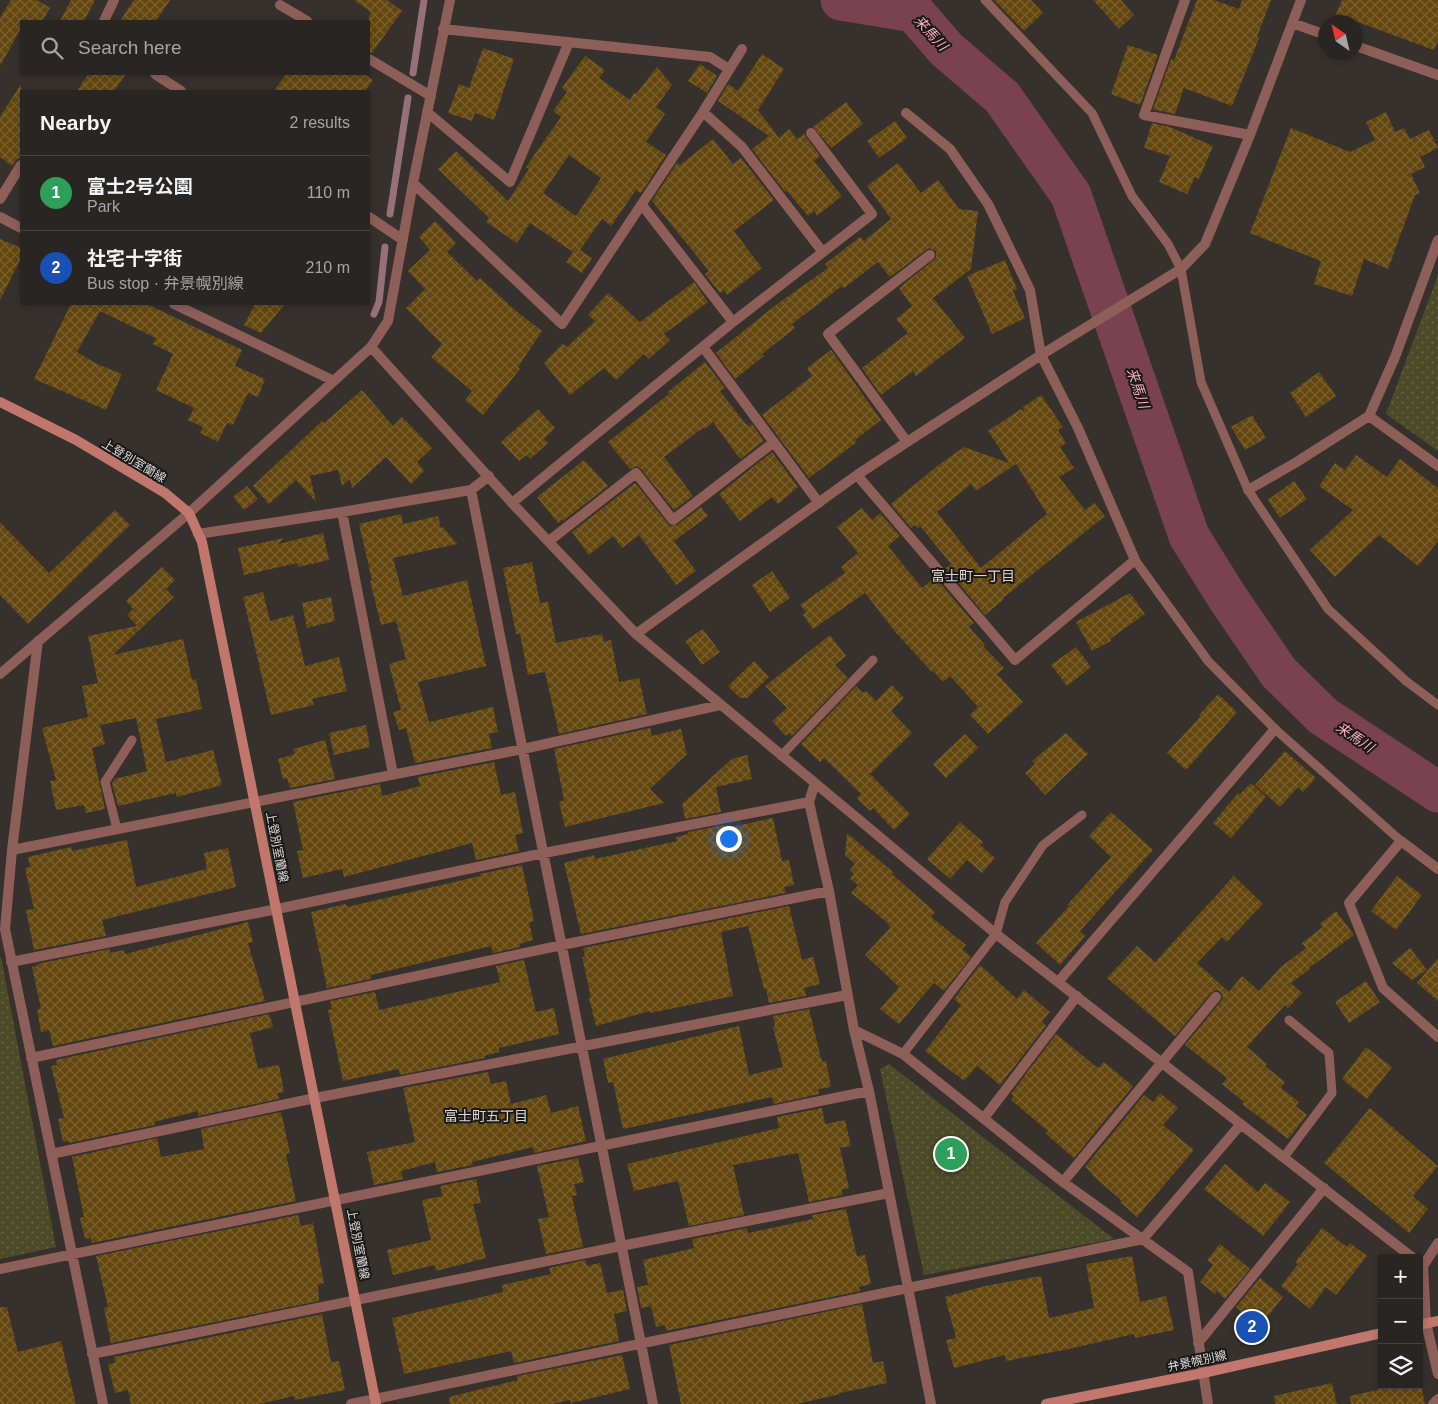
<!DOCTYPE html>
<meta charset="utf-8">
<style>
:root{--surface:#282522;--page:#302d2a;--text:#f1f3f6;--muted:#a5a5a5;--line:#444240;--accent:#ea580c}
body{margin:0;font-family:Helvetica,"Noto Sans JP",sans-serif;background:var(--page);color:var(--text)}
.controls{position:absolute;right:15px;bottom:15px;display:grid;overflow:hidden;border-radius:0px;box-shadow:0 2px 8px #0003}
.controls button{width:45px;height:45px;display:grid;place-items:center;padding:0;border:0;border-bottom:1px solid var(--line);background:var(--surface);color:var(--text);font:25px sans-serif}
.compass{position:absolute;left:1318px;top:15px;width:45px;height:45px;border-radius:50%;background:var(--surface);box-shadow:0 2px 8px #0003;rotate:326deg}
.you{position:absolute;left:728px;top:838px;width:18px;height:18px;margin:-12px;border:4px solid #fff;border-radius:50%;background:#1a73e8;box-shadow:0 0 0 8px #1a73e833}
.badge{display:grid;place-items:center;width:32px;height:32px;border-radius:50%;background:var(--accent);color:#fff;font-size:16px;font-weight:700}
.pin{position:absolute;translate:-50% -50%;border:2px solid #fff;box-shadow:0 1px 5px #0006}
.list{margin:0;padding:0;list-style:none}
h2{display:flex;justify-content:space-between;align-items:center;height:65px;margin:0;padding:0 20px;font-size:21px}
h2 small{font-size:16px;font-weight:400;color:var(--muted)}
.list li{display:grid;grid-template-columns:32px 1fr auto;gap:15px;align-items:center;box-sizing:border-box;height:75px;padding:0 20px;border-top:1px solid var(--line)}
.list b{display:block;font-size:19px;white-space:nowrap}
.list p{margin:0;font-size:16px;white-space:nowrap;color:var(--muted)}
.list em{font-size:16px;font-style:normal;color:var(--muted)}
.icon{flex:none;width:28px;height:28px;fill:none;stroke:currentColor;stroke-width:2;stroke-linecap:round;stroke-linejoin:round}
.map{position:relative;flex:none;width:1438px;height:1404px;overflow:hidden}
.search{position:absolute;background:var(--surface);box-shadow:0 2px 8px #0003;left:20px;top:20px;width:350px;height:55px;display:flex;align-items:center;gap:12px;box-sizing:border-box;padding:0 18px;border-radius:0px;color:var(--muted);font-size:19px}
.panel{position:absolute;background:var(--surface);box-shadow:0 2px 8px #0003;left:20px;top:90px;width:350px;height:215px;border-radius:0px}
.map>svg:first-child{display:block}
.park{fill:url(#park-dots)}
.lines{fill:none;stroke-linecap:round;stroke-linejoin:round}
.stream{stroke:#987079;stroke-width:7}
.river{stroke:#7a4250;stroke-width:41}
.building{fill:url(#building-cross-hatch);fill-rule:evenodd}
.service{stroke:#8e5f58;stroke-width:9}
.minor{stroke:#8e5f58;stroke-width:10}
.tertiary{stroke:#8e5f58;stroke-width:10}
.secondary{stroke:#c1776c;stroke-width:10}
.labels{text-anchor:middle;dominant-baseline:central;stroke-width:4;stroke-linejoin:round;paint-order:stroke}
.street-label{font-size:12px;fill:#dedbd9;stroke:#1b1918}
.water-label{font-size:14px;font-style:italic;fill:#f9afc0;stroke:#1b1918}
.neighbourhood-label{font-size:14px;fill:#ddd6d2;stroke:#1b1918}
</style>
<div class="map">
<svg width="1438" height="1404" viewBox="0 0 1438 1404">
<defs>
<pattern id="park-dots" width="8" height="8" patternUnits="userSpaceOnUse" patternTransform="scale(1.25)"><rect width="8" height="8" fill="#4d4a28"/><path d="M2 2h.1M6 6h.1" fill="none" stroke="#666447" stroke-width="1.8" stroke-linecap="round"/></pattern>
<pattern id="building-cross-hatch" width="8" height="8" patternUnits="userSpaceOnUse" patternTransform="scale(1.25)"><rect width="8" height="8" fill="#64470e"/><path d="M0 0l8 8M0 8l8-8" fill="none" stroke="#7a6130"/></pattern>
</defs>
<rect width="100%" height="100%" fill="#36312d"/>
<path class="park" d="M1438 275V451L1386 414Z
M1 957 56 1247 0 1259V958Z
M889 1064 1114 1239 924 1275 880 1069Z"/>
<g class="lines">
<path class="stream" d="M413 73 424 0
M390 214 408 98
M374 314 379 302 385 247"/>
<path class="river" d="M841 0 914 12 947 50 1002 97 1071 195 1189 536 1227 597 1279 673 1323 716 1438 792"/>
</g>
<path class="building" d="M11 0H37L50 8 42 21H21V28L0 66V18Z
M71 0H95L84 21H60Z
M134 0H170L156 21H120Z
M354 0H387L402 11 372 53 369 52V16L371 12Z
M994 0H1031L1043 13 1024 31Z
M1093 0H1121L1134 15 1119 29Z
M1197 0H1214L1239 9 1242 0H1271L1257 37 1259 38 1232 106 1184 88 1175 114 1156 110 1153 109 1171 59 1174 60Z
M1342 0H1438V41L1434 50 1336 14Z
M1128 45 1158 55 1140 105 1111 94Z
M483 48 514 59 494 120 475 113 472 121 448 113 459 84 469 88Z
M762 54 784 69 758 110 779 138 789 129 797 139 804 134 820 156 814 161 842 196 817 216 814 211 808 216 787 191 785 192 752 149 769 136 718 101 728 84 738 91Z
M585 56 605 70 599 78 630 100 634 93 636 94 657 67 672 85 656 107 665 114 646 142 666 155 641 193 636 190 611 226 602 219 580 250 592 258 582 273 566 262 573 252 530 223 517 243 486 222 489 218 438 169 456 151 508 201 529 169 526 167 561 117 553 111 567 92 562 88ZM569 155 601 178 576 216 543 193Z
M700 64 717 76 707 93 688 81Z
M88 74H126L114 91H77Z
M286 74H364L373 80 365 91H274Z
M21 84V158L17 159 12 166 0 157V117Z
M846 102 863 124 831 148 813 127Z
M1386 112 1395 132 1404 128 1410 139 1429 130 1438 148 1420 157 1425 167 1411 174 1420 193 1415 195 1388 269 1364 259 1352 296 1314 284 1321 261 1250 233 1291 128 1350 152 1375 140 1366 122Z
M895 121 907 138 879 158 867 141Z
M1152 123 1170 127 1213 146 1199 179 1195 177 1187 194 1159 182 1170 156 1144 148Z
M713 139 733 164 741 158 774 200 734 231 762 268 727 295 724 290 720 293 705 274 709 271 652 201 677 163 680 165Z
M898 163 921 193 938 180 959 209 978 211 971 269 933 298 965 338 916 376 913 371 881 395 862 368 908 333 896 319 912 306 899 288 936 258V251L929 248 890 277 878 262 844 288 842 286 792 324 795 328 762 354 764 356 735 379 716 353 776 305 828 268 825 264 860 237 864 241 891 219 867 186Z
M435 221 456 243 447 252 477 281 480 278 516 311 542 331 518 367 520 369 483 415 465 400 472 391 431 357 442 344 406 308 425 289 408 271 430 250 419 237Z
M0 239 21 248V258L0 300Z
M1005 260 1017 289 1013 291 1025 318 992 334 967 276Z
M694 282 708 302 664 334 670 340 649 359 644 354 616 380 604 368 570 395 544 363 561 345 563 344 567 347 595 321 588 315 608 293 640 322Z
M71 304H147L242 350 235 366 265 379 258 397 248 393 233 425 227 423 218 442 200 433 203 427 188 420 194 408 156 390 173 354 153 344 156 338 100 311 77 352 97 364 122 374 106 410 34 379Z
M255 304H285L261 333 244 325Z
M831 350 881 420 855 440 857 442 809 478 762 415 812 376 807 368Z
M705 362 725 388 720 391 744 422 749 426 752 424 764 441 740 459 713 422 705 429 704 427 664 457 693 496 674 510 641 469 636 466 630 469 608 442 669 394 668 392Z
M1319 372 1336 396 1306 417 1290 393Z
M362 390 393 426 402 417 432 448 417 462 424 471 411 484 386 457 352 488 350 479 342 486 338 470 310 476 316 502 296 480 269 504 253 486 322 421 324 423Z
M1041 395 1063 427 1058 430 1066 443 1060 447 1074 468 1059 477 1085 510 1094 503 1105 516 1003 598 1004 599 985 615 946 568 951 564 920 526 918 528 915 525 911 528 891 504 936 467 964 447 1009 463 988 431 1021 409 1023 411 1024 410 1023 407ZM1016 464 1047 514 981 568 937 512 971 484 976 491Z
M538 409 555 428 544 439 548 443 530 459 526 455 519 461 501 442Z
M1252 415 1266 438 1245 450 1231 427Z
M772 452 798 487 778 504 772 497 740 521 719 494Z
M1356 455 1387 477 1400 459 1438 488V541L1418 566 1379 535 1335 577 1310 550 1353 510 1319 486 1335 463 1345 470Z
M584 460 608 486 563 521 562 519 558 523 537 497Z
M1294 481 1307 499 1280 518 1268 500Z
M635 483 670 526 677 525 701 507 708 516 674 541 696 571 676 585 639 535 622 548 613 536 589 555 572 532Z
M247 486 258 499 244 510 233 497Z
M862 508 872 520 880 513 900 536 888 546 922 588 935 577 974 623 969 627 985 645 983 646 1004 668 997 674 1023 702 988 734 970 715 978 707 950 676 943 682 933 671 932 672 897 634 865 593 813 629 803 615 806 612 800 605 845 573 841 567 858 553 837 527Z
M115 510 130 525 28 624 0 595V522L49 573Z
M401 514 403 524 438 516 441 528 443 527 457 544 393 558 403 596 467 580 486 666 418 682 429 722 493 707 498 732 489 734 492 748 415 763 406 728 399 730 393 712 401 710 389 664 406 659 396 621 381 625 370 581 372 580 359 524Z
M323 533 329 560 298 567 297 563 244 575 238 548 284 538 278 544Z
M532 562 540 603 548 602 556 643 602 634 604 642 611 640 619 682 639 678 647 714 559 734 545 672 528 675 520 634H516L503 568Z
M162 567 175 580 166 589 174 597 113 655 183 639 192 680 196 679 202 709 156 719 166 762 213 750 222 785 177 797 176 793 118 806 112 783 115 779 147 771 136 718 100 725 105 744 92 748 105 809 86 813 84 805 56 810 50 781 56 780 42 728 88 717 82 686 98 683 88 636 137 626 127 615 133 609 126 601Z
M772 571 790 598 770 612 752 585Z
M263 592 270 621 293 615 305 666 339 657 347 691 312 699 314 705 271 715 243 597Z
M1130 593 1145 614 1110 639 1111 641 1092 651 1076 622Z
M331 597 335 621 307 628 302 603Z
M703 629 720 652 702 665 685 641Z
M830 635 846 656 835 665 848 678 792 736 789 733 786 736 772 721 787 708 765 686Z
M1076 647 1091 667 1067 686 1051 665Z
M754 661 769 677 747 698H740L728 686Z
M892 685 904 698 891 711 912 733 870 774 910 814 894 830 873 808 870 811 857 798 861 794 824 758 820 762 801 744 856 686 863 693 866 691 876 701Z
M1218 694 1237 712 1186 770 1167 753 1200 717 1199 715Z
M366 725 370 747 334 755 329 733Z
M650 728 652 736 681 729 687 754 650 789 664 803 565 827 559 802 564 800 554 749Z
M1066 733 1088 754 1045 795 1025 773 1035 764 1032 761Z
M965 734 978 748 946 778 933 764Z
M325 740 335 779 290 788 287 778 283 779 278 759 295 754 293 749Z
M1285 751 1316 778 1303 792 1298 787 1280 807 1255 785Z
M747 755 752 779 716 787 721 812 685 819 682 804 732 759Z
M494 762 501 795 515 792 523 833 515 835 519 851 476 860 472 843 344 877 342 869 303 878 297 851 303 850 293 802 380 784 382 796 420 786 418 777Z
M1251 783 1266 797 1231 838 1213 823 1238 793 1240 794Z
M1111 812 1153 850 1080 931 1085 936 1060 965 1036 943 1069 906 1067 905 1111 857 1089 836Z
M773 818 782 861 789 860 794 885 784 887 786 893 581 934 564 863 594 855 595 859 677 841 676 837 688 834V832L724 825 725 828 745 824Z
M960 822 983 842 980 845 995 858 982 873 967 860 950 879 927 859Z
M847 833 893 872 892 874 935 912 931 917 966 945 962 949 971 957 944 991 934 983 899 1024 880 1009 899 987 865 955 890 928 888 925 889 924 851 893 858 885 850 879 854 874 850 870 855 864 845 855Z
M127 840 136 887 207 869 204 853 228 848 236 887 102 920 106 936 34 950 26 910 34 909 25 868 30 867 28 857 71 847 72 851Z
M522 865 534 921 529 922 533 940 520 944V947L493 953 491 946 371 975V979L327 988 311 912 346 904 347 907 480 876V874Z
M1234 876 1263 904 1227 942 1222 937 1197 963 1229 992 1242 976 1259 991 1281 967 1306 948 1302 943 1323 927 1320 924 1336 911 1354 935 1309 968 1310 969 1291 983 1302 993 1288 1008 1285 1005 1247 1047 1267 1064 1265 1066 1285 1082 1281 1088 1299 1102 1296 1106 1307 1115 1288 1139 1242 1104 1244 1102 1222 1084 1227 1078 1185 1045 1221 1001 1223 998 1221 992 1217 990 1211 993 1175 1036 1107 978 1137 946 1155 962Z
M1397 876 1422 895 1396 930 1371 911Z
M789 906 802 960 813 957 820 984 804 988 806 996 769 1003 766 989H764L748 926 721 932 733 996 650 1013V1011L596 1026 589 998H591L582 957H585L583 948Z
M248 922 253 942 248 943 265 1001 53 1046 49 1030 41 1032 37 1010 41 1009 32 967 37 966V964L109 949 110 953 124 950 125 954Z
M1410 948 1427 970 1412 980 1392 963Z
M1438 958V1001L1417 983Z
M524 960 536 1012 554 1008 559 1034 499 1048V1052L484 1056 485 1058 400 1075 399 1069 343 1081 328 1010 332 1009 330 1001 375 992 379 1010 500 982 496 966Z
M980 965 1017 999 1024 990 1050 1012 1042 1022 1046 1026 1000 1085 977 1066 964 1081 925 1051 961 1005 954 999Z
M1366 981 1380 1002 1349 1023 1335 1002Z
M809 1009 822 1062 826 1061 831 1087 818 1089 819 1094 774 1104 772 1097 623 1129 613 1082 608 1083 603 1059 739 1026 749 1075 783 1067 773 1027 775 1026 773 1016Z
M269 1014 273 1027 250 1033 258 1069 279 1065 284 1092 277 1093 279 1099 198 1116V1111L154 1122 155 1125 69 1143V1141L63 1142 58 1119 64 1118 51 1066 57 1065 56 1060Z
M1056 1034 1098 1068 1104 1062 1133 1086 1074 1158 1046 1134 1048 1131 1011 1100 1014 1096 1011 1094Z
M1366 1047 1392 1067 1367 1099 1342 1079Z
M488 1072 491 1084 506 1081 511 1104 546 1095 551 1113 578 1106 586 1141 534 1153 533 1147 472 1162 473 1165 437 1172 435 1162 401 1171 403 1179 374 1185 367 1152 415 1142 403 1088Z
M1160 1093 1178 1108 1163 1125 1194 1150 1137 1217 1120 1202 1122 1201 1092 1175 1093 1174 1085 1167 1144 1095 1153 1102Z
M822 1108 825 1124 845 1120 851 1146 840 1148 849 1188 841 1190 843 1195 809 1202 798 1153 733 1165 744 1215 689 1226 678 1181 634 1191 627 1164 779 1128 777 1117Z
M1370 1108 1438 1166 1413 1196 1428 1209 1409 1233 1324 1163Z
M281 1112 290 1153 286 1154 296 1201 92 1243 91 1238 85 1239 80 1218 84 1217 72 1157 157 1138 161 1157 204 1149 201 1129Z
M578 1158 584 1182 574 1184 577 1195 572 1196 583 1247 546 1254 538 1219 549 1217 537 1166Z
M1225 1164 1258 1192 1265 1183 1290 1202 1263 1236 1204 1189Z
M476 1179 481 1203 473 1204 486 1258 436 1271 435 1265 393 1275 387 1250 431 1240 422 1200 443 1196 440 1186Z
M846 1209 857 1256 865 1255 871 1284 859 1287 860 1291 666 1331 665 1325 656 1327 651 1306 641 1308 637 1287 648 1285 643 1260 694 1248 692 1239 747 1228 748 1233 813 1219 812 1215Z
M298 1215 301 1226 313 1223 324 1283 318 1285 319 1301 111 1343 104 1308 108 1307 96 1256Z
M1322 1228 1347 1247 1350 1243 1367 1256 1336 1295 1326 1287 1310 1309 1281 1286 1298 1264 1295 1262Z
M1220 1244 1250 1269 1225 1299 1217 1291 1215 1294 1200 1282 1213 1265 1207 1260Z
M1132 1256 1140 1302 1166 1296 1174 1330 1135 1338 1134 1334 1069 1349 1006 1361 1005 1355 954 1368 946 1340 956 1338 945 1297 985 1286 1041 1276 1049 1318 1094 1308 1086 1264Z
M585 1260 587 1266 600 1263 607 1293 623 1290 627 1311 614 1314 619 1341 514 1363 511 1351 404 1374 392 1318 503 1292 502 1285 551 1274 549 1268Z
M1260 1278 1283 1297 1268 1316 1259 1309 1250 1319 1236 1307Z
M862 1304 873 1363 883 1361 887 1383 840 1393V1394L797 1404H681L669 1345Z
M0 1307H7L18 1352 61 1341 76 1404H0Z
M322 1314 331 1362 339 1361 345 1390 295 1400 294 1396 260 1404H131L128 1390 115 1393 108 1364 115 1363 114 1357Z
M622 1355 630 1389 571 1403 570 1400 553 1404H450L449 1397 518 1380 517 1376Z
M1332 1383 1337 1404H1275L1274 1396Z
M1400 1385H1421L1425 1404H1351L1350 1396Z"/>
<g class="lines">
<path class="service" d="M985 0 1092 113 1132 196 1168 244 1181 269 1201 382 1248 490 1328 609 1406 681 1438 705
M1135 560 1208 661 1275 729 1401 841
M781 756 873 660
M117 829 105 782 132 740
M903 1054 996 934 1005 902 1043 845 1082 815
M1284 1157 1332 1093 1329 1053 1289 1020"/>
<path class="minor" d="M1185 0 1144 115 1250 135
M280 5 307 21
M104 21 114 0
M1292 23 1326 35
M443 29 710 57 729 69
M1356 46 1438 75
M369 59 431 96
M155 74 181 91
M427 112 510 182 569 42
M703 112 742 147 822 251
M413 183 562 324 703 112 742 49
M0 199 21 165
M642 205 733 322
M0 217 21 228
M369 217 403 240
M174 304 334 381
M371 347 388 321 413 183 450 0
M703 347 819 503
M1369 416 1438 466
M907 442 828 334 930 255
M857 475 1015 660 1135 560 1078 428 1041 355 1030 290 988 204 950 149 906 113
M471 490 653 1404
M1248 490 1295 463 1369 416 1395 357 1438 240
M512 503 733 322 872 214 811 133
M342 512 393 774
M198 534 342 512 471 490 489 476
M549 541 636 473 673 520 774 442
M636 634 815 783 809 802 829 891 854 1030 869 1091 931 1404
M38 641 12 850 5 929 103 1404
M0 674 189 513 371 347 512 503 636 634 857 475 907 442 1041 355 1181 269 1205 244 1250 135 1301 0
M815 783 996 934 1413 1258
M12 850 523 749 720 705
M1438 869 1401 841 1349 903 1383 988 1438 1037
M11 962 277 909 544 853 809 802
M1058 982 1275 729
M854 1030 903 1054 1063 1182 1188 1272 1208 1404
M31 1058 562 945 829 891
M984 1118 1077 996
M51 1154 315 1098 847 995
M1063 1182 1216 997
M0 1269 869 1091
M1426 1323 1438 1374
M1198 1343 1324 1188
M92 1354 621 1246 889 1193
M351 1404 1143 1239 1241 1124
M1433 1404 1438 1399"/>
<path class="tertiary" d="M1426 1323 1423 1266 1438 1243"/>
<path class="secondary" d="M0 402 76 440 165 493 189 513 202 542 376 1404
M1419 1325 1438 1321
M1046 1404 1203 1373 1382 1333"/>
</g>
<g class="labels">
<g class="street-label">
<text transform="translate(134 461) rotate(31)">上登別室蘭線</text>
<text transform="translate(277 847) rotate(79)">上登別室蘭線</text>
<text transform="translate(358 1244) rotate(79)">上登別室蘭線</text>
<text transform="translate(1197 1361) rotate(-12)">弁景幌別線</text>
</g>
<g class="water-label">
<text transform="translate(931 33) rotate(47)">来馬川</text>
<text transform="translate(1138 388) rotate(71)">来馬川</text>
<text transform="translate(1355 737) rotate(34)">来馬川</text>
</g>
<g class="neighbourhood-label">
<text x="973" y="576">富士町一丁目</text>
<text x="486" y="1116">富士町五丁目</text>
</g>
</g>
</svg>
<div class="controls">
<button>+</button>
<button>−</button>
<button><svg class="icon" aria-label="layers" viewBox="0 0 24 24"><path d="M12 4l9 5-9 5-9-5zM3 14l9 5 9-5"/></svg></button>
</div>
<svg class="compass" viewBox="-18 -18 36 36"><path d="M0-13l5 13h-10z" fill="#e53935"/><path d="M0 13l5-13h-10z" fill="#a5a5a5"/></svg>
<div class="you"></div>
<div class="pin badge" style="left:951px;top:1154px;background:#2e9e5b">1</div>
<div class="pin badge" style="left:1252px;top:1327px;background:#1a4fb4">2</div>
<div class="search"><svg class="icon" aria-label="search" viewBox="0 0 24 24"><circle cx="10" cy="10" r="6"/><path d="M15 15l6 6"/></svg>Search here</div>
<section class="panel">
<h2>Nearby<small>2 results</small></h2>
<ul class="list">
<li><span class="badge" style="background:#2e9e5b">1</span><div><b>富士2号公園</b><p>Park</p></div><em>110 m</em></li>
<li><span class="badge" style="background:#1a4fb4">2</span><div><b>社宅十字街</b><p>Bus stop · 弁景幌別線</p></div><em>210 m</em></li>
</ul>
</section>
</div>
